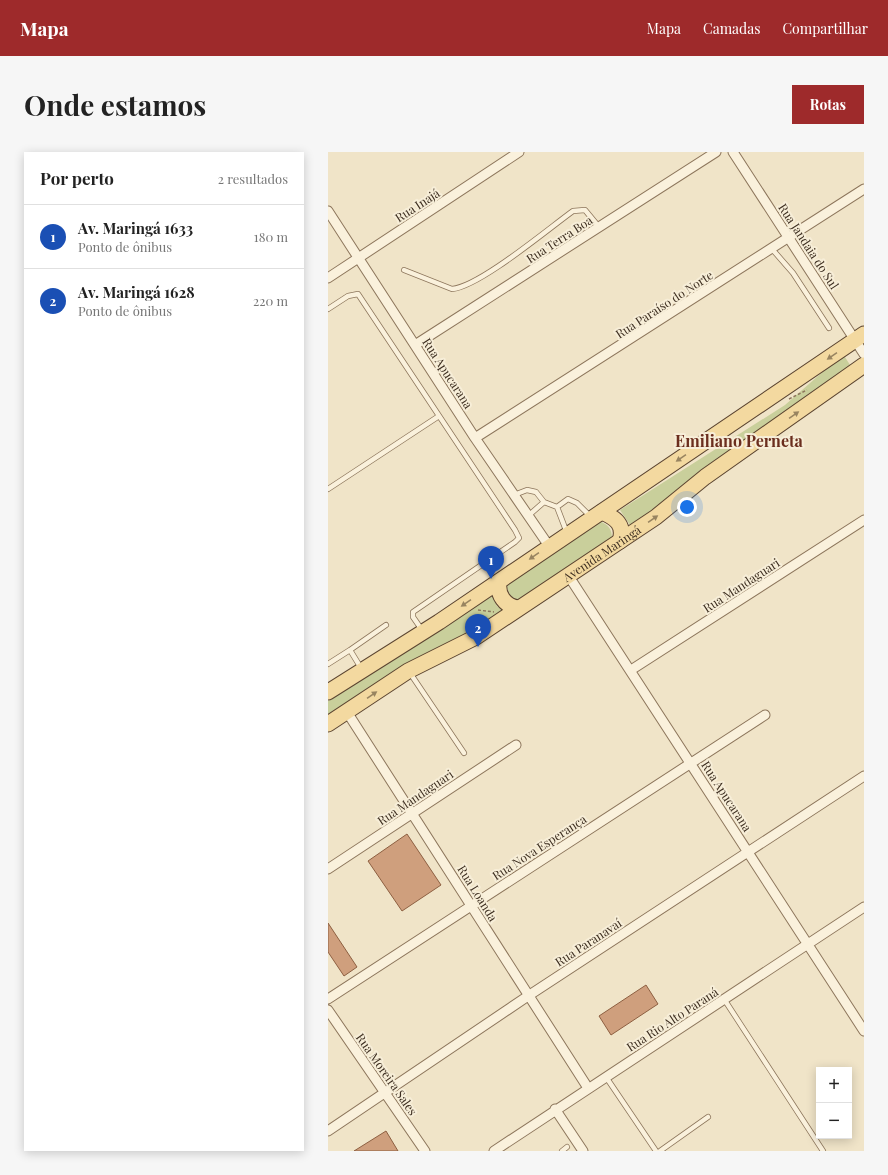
<!DOCTYPE html>
<html lang="pt">
<meta charset="utf-8">
<style>
:root{--surface:#fff;--page:#f6f6f6;--text:#222;--muted:#767676;--line:#e0e0e0;--accent:#9e2a2b}
body{margin:0;font-family:"Playfair Display",serif;background:var(--page);color:var(--text)}
.controls{position:absolute;right:12px;bottom:12px;display:grid;overflow:hidden;border-radius:0px;box-shadow:0 2px 10px #0003}
.controls button{width:36px;height:36px;display:grid;place-items:center;padding:0;border:0;border-bottom:1px solid var(--line);background:var(--surface);color:var(--text);font:20px sans-serif}
.you{position:absolute;left:359px;top:355px;width:14px;height:14px;margin:-10px;border:3px solid #fff;border-radius:50%;background:#1a73e8;box-shadow:0 0 0 6px #1a73e833}
.badge{display:grid;place-items:center;width:26px;height:26px;border-radius:50%;background:var(--accent);color:#fff;font-size:13px;font-weight:700}
.pin{position:absolute;translate:-50% -33px;filter:drop-shadow(0 1px 2px #0008)}
.pin::after{content:'';position:absolute;top:21px;width:14px;height:12px;background:inherit;clip-path:polygon(0 0,100% 0,50% 100%)}
.list{margin:0;padding:0;list-style:none}
h2{display:flex;justify-content:space-between;align-items:center;height:52px;margin:0;padding:0 16px;font-size:17px}
h2 small{font-size:13px;font-weight:400;color:var(--muted)}
.list li{display:grid;grid-template-columns:26px 1fr auto;gap:12px;align-items:center;box-sizing:border-box;height:64px;padding:0 16px;border-top:1px solid var(--line)}
.list b{display:block;font-size:15px;white-space:nowrap}
.list p{margin:0;font-size:13px;white-space:nowrap;color:var(--muted)}
.list em{font-size:13px;font-style:normal;color:var(--muted)}
.map{position:relative;flex:none;width:536px;height:999px;overflow:hidden;border-radius:0px}
header{display:flex;align-items:center;gap:24px;box-sizing:border-box;height:56px;padding:0 20px;background:var(--accent);color:#fff}
header strong{font-size:19px}
nav{display:flex;gap:22px;margin-inline-start:auto;font-size:14px}
.intro{display:flex;align-items:center;justify-content:space-between;box-sizing:border-box;height:96px;padding:0 24px}
h1{margin:0;font-size:28px}
.button{padding:10px 18px;border-radius:0px;background:var(--accent);color:#fff;font-size:14px;font-weight:700}
main{display:flex;gap:24px;padding:0 24px}
aside{flex:1;background:var(--surface);border-radius:0px;box-shadow:0 2px 10px #0003}
.map>svg:first-child{display:block}
.green{fill:#c9cf9b}
.building{fill:#cf9f7d;stroke:#8d5f41}
.lines{fill:none;stroke-linecap:round;stroke-linejoin:round}
.service-casing{stroke:#8d765c;stroke-width:6}
.minor-casing{stroke:#8d765c;stroke-width:11}
.primary-casing{stroke:#5b4430;stroke-width:17}
.path{stroke:#8d765c;stroke-width:1.5;stroke-dasharray:3 2;stroke-linecap:butt}
.service{stroke:#faf1dc;stroke-width:4.5}
.minor{stroke:#faf1dc;stroke-width:9}
.primary{stroke:#f3d9a0;stroke-width:15}
.oneway{fill:#988460}
.labels{text-anchor:middle;dominant-baseline:central;stroke-width:4;stroke-linejoin:round;paint-order:stroke}
.street-label{font-size:12px;fill:#3d2e20;stroke:#f7eed8}
.district-label{font-size:16px;font-weight:bold;fill:#6b2e1e;stroke:#f7eed8}
</style>
<header>
<strong>Mapa</strong>
<nav><a>Mapa</a><a>Camadas</a><a>Compartilhar</a></nav>
</header>
<div class="intro"><h1>Onde estamos</h1><a class="button">Rotas</a></div>
<main>
<aside>
<h2>Por perto<small>2 resultados</small></h2>
<ul class="list">
<li><span class="badge" style="background:#1a4fb4">1</span><div><b>Av. Maringá 1633</b><p>Ponto de ônibus</p></div><em>180 m</em></li>
<li><span class="badge" style="background:#1a4fb4">2</span><div><b>Av. Maringá 1628</b><p>Ponto de ônibus</p></div><em>220 m</em></li>
</ul>
</aside>
<div class="map">
<svg width="536" height="999" viewBox="0 0 536 999">
<rect width="100%" height="100%" fill="#f0e4c8"/>
<path class="green" d="M515 202 524 216 304 376 292 358 457 253Z
M271 369C280 372 284 377 284 386L192 449 182 444 178 433Z
M164 443 169 454 176 459 145 480 0 565V549Z"/>
<path class="building" d="M79 682 113 733 74 759 40 709Z
M0 771 29 815 16 824 0 800Z
M318 833 330 852 283 883 271 864Z
M58 979 70 999H26Z"/>
<g class="lines">
<defs>
<path id="service" d="M444 97 465 121 501 176
M76 118 124 137C151 135 220 77 245 59L257 58 271 75
M0 157 20 144 30 142 187 378 191 386 187 390 85 460V465L94 478
M0 337 111 264
M186 343 199 338 208 340 216 350
M200 364 216 350 229 355
M239 381 229 355 240 347 249 351 263 365
M22 498 58 473
M0 512 22 498 33 516
M82 521 136 601
M396 847 495 999
M278 925 328 999
M234 999 239 995
M332 999 380 965"/>
<path id="minor" d="M405 0 536 202
M0 59 147 286 221 394
M0 126 191 0
M87 193 388 0
M147 286 536 37
M240 423 536 879
M303 518 536 368
M19 560 260 936
M0 717 188 593
M0 847 437 563
M0 858 97 999
M227 957 255 999
M0 979 200 844 536 624
M166 999 536 755"/>
<g id="primary">
<path d="M274 360C288 366 297 373 292 389"/>
<path d="M171 430C169 443 177 454 190 456"/>
<path d="M0 540 111 470 536 182"/>
<path id="s1" d="M0 572 80 519 148 485 328 365 377 325 536 213"/>
</g>
</defs>
<use href="#service" class="service-casing"/>
<use href="#minor" class="minor-casing"/>
<use href="#primary" class="primary-casing"/>
<path class="path" d="M461 247 479 238
M150 458 166 460"/>
<use href="#service" class="service"/>
<use href="#minor" class="minor"/>
<use href="#primary" class="primary"/>
</g>
<defs><path id="oneway-solid" d="M-6-.8H1V-3.2L6.5 0L1 3.2V.8H-6Z"/></defs>
<g class="oneway">
<use href="#oneway-solid" transform="translate(504 204) rotate(146)"/>
<use href="#oneway-solid" transform="translate(466 263) rotate(-35)"/>
<use href="#oneway-solid" transform="translate(353 306) rotate(146)"/>
<use href="#oneway-solid" transform="translate(325 367) rotate(-35)"/>
<use href="#oneway-solid" transform="translate(206 404) rotate(145)"/>
<use href="#oneway-solid" transform="translate(138 451) rotate(146)"/>
<use href="#oneway-solid" transform="translate(44 543) rotate(-34)"/>
</g>
<g class="labels">
<g class="street-label">
<text transform="translate(89 53) rotate(-33)">Rua Inajá</text>
<text transform="translate(231 87) rotate(-33)">Rua Terra Boa</text>
<text transform="translate(481 94) rotate(57)">Rua Jandaia do Sul</text>
<text transform="translate(336 152) rotate(-33)">Rua Paraíso do Norte</text>
<text transform="translate(120 221) rotate(57)">Rua Apucarana</text>
<text stroke="none"><textPath href="#s1" startOffset="323">Avenida Maringá</textPath></text>
<text transform="translate(413 433) rotate(-33)">Rua Mandaguari</text>
<text transform="translate(399 644) rotate(57)">Rua Apucarana</text>
<text transform="translate(87 645) rotate(-34)">Rua Mandaguari</text>
<text transform="translate(211 695) rotate(-33)">Rua Nova Esperança</text>
<text transform="translate(150 741) rotate(58)">Rua Loanda</text>
<text transform="translate(260 790) rotate(-33)">Rua Paranavaí</text>
<text transform="translate(344 867) rotate(-33)">Rua Rio Alto Paraná</text>
<text transform="translate(59 922) rotate(55)">Rua Moreira Sales</text>
</g>
<g class="district-label">
<text x="411" y="288">Emiliano Perneta</text>
</g>
</g>
</svg>
<div class="controls">
<button>+</button>
<button>−</button>
</div>
<div class="you"></div>
<div class="pin badge" style="left:163px;top:427px;background:#1a4fb4">1</div>
<div class="pin badge" style="left:150px;top:495px;background:#1a4fb4">2</div>
</div>
</main>
